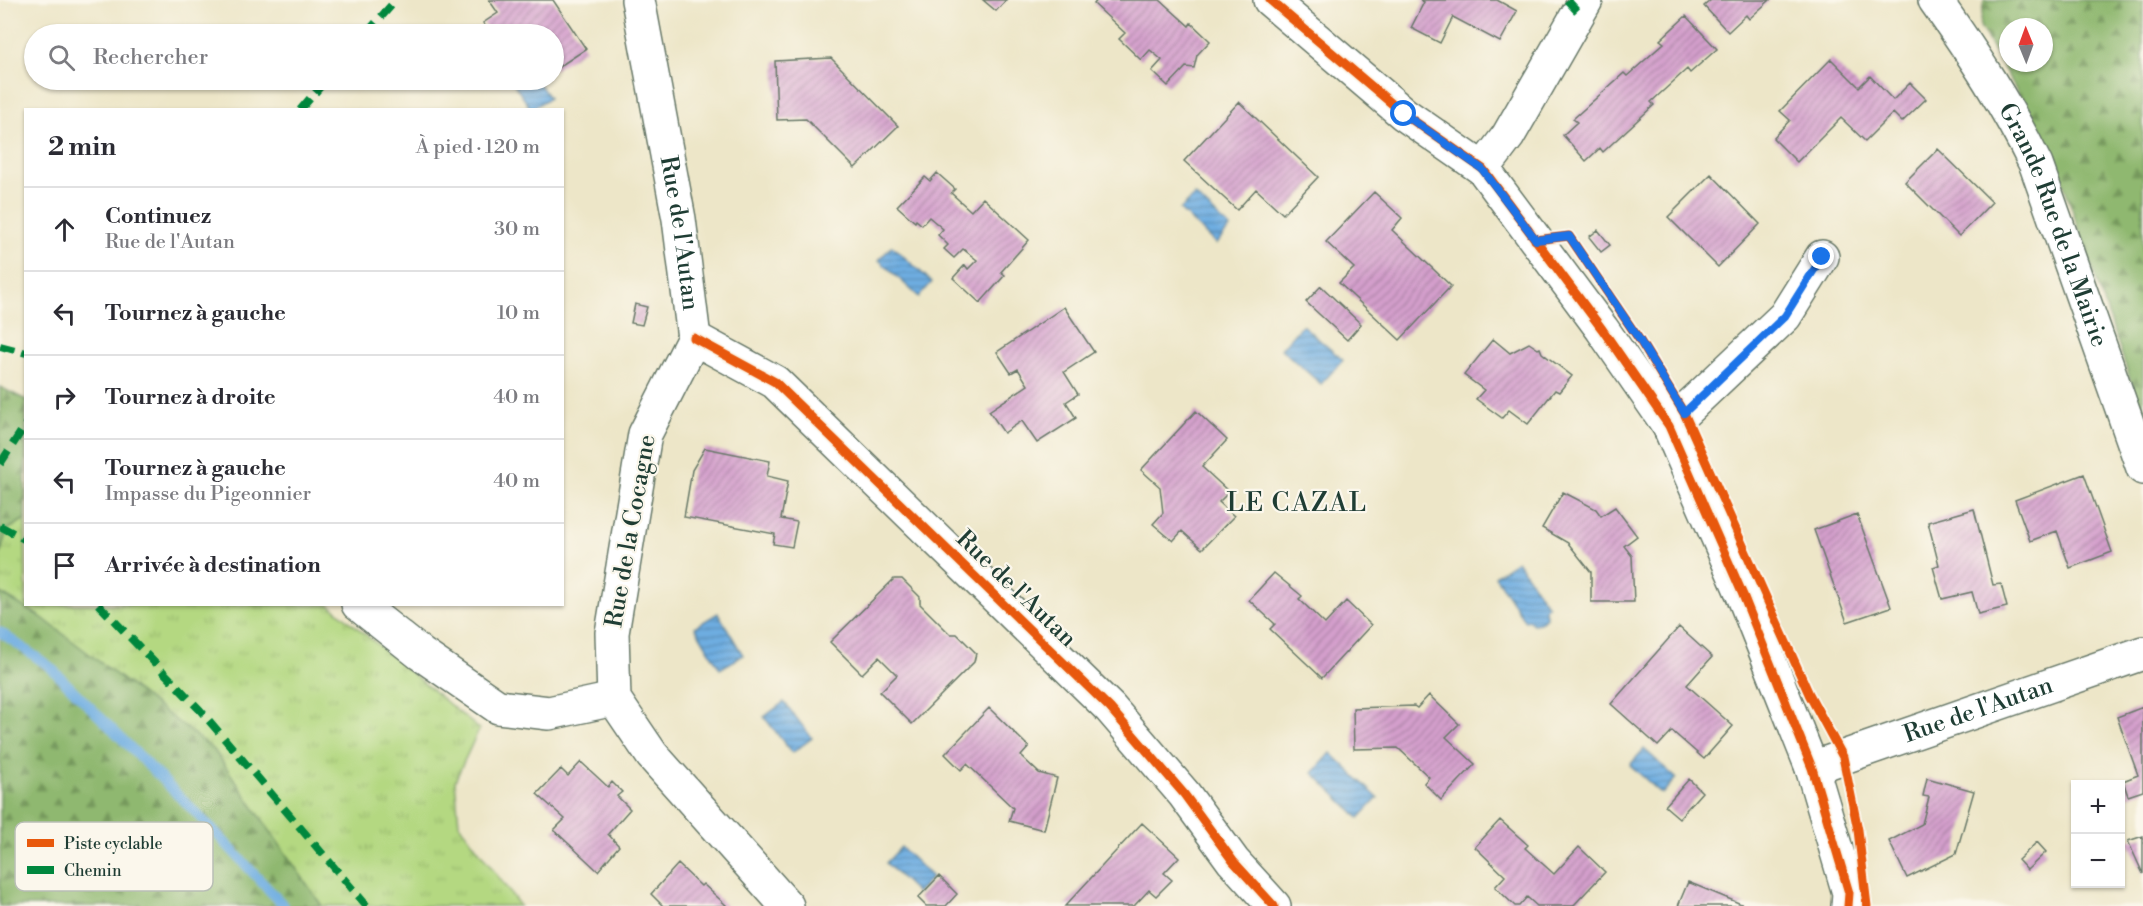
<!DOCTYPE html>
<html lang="fr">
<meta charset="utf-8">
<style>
:root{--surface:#fff;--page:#f7f7f7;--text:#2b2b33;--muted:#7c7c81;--line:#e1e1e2}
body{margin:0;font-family:"Libre Bodoni",serif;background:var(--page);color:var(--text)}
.controls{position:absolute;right:18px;bottom:18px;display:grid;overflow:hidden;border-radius:0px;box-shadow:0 2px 4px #0004}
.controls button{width:54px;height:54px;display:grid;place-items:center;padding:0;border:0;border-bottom:2px solid var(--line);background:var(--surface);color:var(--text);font:30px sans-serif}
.compass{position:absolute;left:1999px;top:18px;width:54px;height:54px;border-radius:50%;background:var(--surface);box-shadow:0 2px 4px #0004;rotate:359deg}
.stop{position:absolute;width:18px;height:18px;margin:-14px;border:4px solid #1a73e8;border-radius:50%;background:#fff}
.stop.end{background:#1a73e8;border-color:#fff;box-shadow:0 2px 6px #0008}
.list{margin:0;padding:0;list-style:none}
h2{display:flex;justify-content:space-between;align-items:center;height:78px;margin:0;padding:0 24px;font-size:26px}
h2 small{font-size:20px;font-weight:400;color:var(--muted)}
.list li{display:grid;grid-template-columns:39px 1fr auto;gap:18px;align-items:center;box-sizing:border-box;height:84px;padding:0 24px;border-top:2px solid var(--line)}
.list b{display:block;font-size:22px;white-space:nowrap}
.list p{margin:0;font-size:20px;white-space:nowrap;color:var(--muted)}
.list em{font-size:20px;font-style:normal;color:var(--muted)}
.icon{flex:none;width:33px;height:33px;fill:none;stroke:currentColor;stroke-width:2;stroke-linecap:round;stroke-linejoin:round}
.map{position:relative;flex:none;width:2143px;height:906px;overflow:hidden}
.search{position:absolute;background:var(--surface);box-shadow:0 2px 4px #0004;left:24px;top:24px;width:540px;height:66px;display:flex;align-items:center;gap:15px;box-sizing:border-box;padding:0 21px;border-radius:33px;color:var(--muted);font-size:22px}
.panel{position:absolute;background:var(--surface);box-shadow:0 2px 4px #0004;left:24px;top:108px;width:540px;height:498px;border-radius:0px}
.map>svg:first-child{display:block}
.grass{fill:url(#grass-tufts);stroke:#6a8a5a;stroke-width:1.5}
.forest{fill:url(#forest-firs);stroke:#577a52;stroke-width:1.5;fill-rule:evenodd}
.water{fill:url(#water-rules);stroke:#46758a;stroke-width:1.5}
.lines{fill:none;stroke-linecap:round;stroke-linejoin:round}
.stream{stroke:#6eade1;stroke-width:10}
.building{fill:url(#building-hatch)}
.minor-casing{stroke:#677868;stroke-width:36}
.minor{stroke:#fff;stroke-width:33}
.quiet{stroke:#00873e;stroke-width:8;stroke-dasharray:15 8;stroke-linecap:butt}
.cycleway-casing{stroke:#fbf7ec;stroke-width:13}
.cycleway{stroke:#e8590c;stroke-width:9}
.route{stroke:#1a73e8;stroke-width:8}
.labels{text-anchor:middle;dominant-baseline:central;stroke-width:4.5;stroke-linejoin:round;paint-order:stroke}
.street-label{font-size:24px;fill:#1f3d34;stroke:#fbf7ec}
.neighbourhood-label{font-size:26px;letter-spacing:1.5px;fill:#1f3d34;stroke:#fbf7ec}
.key{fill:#fbf7ec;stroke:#b9bfb5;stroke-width:1.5}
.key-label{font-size:16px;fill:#1f3d34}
</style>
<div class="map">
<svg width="2143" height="906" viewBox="0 0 2143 906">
<defs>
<pattern id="grass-tufts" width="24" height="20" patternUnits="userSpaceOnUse" patternTransform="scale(1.5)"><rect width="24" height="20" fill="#b4d881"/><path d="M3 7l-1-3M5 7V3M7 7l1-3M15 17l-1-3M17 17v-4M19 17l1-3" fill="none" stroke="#9aba70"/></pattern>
<pattern id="forest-firs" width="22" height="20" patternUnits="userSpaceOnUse" patternTransform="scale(1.5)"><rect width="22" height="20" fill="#8fb86f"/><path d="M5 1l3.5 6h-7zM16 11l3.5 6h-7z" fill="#74975c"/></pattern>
<pattern id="water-rules" width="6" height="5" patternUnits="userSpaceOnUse" patternTransform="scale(1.5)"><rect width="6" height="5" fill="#6eade1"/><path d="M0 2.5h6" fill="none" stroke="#5a8eb7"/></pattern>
<pattern id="building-hatch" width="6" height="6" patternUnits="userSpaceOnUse" patternTransform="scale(1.5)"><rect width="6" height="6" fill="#d49fcc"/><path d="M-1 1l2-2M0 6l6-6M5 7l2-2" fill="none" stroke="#ab83a6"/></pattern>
</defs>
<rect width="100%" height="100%" fill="#fbf7ec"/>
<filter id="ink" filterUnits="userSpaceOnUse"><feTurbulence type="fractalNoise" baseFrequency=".0167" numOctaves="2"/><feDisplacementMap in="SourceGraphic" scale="12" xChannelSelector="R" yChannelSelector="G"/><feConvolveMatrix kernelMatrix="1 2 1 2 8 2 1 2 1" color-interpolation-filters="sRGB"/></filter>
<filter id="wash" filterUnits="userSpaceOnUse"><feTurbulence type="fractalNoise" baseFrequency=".008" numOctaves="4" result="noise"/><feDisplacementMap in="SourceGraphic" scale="24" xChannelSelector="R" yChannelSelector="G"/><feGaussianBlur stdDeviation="1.35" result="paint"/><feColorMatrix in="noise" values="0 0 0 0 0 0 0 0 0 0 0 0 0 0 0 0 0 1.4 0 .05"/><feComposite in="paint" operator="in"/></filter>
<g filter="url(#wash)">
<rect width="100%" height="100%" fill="#ede6c8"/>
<path class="grass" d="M25 519 26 604 330 605 479 729 455 781 459 824 520 906H322L214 750 41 617 0 593V554L7 530Z"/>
<path class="forest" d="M1984 0H2143V417L2055 159 1980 26ZM2008 27H2044V63H2008Z
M0 387 26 400 25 519 7 530 0 554Z
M0 593 41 617 214 750 322 906H0Z"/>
<path class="water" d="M511 80H537L549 98 531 109Z
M1195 195 1230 228 1216 244 1180 210Z
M892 246 932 282 919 297 879 260Z
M1302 325 1343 360 1321 384 1281 349Z
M1517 561 1548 606 1545 608 1546 617 1540 623 1533 624 1528 620 1525 621 1495 576Z
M718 613 743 655 720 669 695 627Z
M784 702 812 738 792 753 764 717Z
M1644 749 1676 778 1662 794 1630 765Z
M1331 753 1378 798 1359 818 1313 773Z
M901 847 932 877 917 893 886 863Z"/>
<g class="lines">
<path class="stream" d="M0 632 49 666 216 833 284 906"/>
</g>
<g id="blocks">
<path class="building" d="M489 0H553L586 49 554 70V34H512L510 31 505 34H491L483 23 498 13Z
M983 0H1006L996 11Z
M1097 0H1160L1189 26 1191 23 1210 41 1197 55 1194 68 1186 67 1168 86 1152 71 1162 60 1150 50 1141 60 1119 39 1125 33 1094 4Z
M1420 0H1497L1517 11 1500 42 1453 17 1440 43 1411 28 1424 2Z
M1711 0H1770L1749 19 1746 15 1728 32 1704 6Z
M1686 16 1717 49 1690 73 1687 69 1651 102 1654 105 1603 152 1600 148 1586 161 1563 135 1577 122 1573 119 1624 73 1627 76 1664 43 1660 40Z
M831 58 898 126 855 168 806 119 777 120 775 61Z
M1831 59 1859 87 1870 76 1893 100 1910 83 1926 99 1902 122 1893 113 1865 141 1841 118 1797 162 1773 138 1790 120 1780 111Z
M1239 102 1318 177 1283 214 1256 189 1237 210 1184 161Z
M1938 149 1992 202 1959 236 1905 182Z
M937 173 955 189 951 193 971 211 983 198 1029 240 1001 272 1005 275 980 303 953 278 965 265 968 269 977 260 963 249 954 258 944 249 948 245 938 235 943 229 929 217 922 225 916 220 915 222 897 206 925 177 930 181Z
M1711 174 1760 224 1718 267 1668 217Z
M1374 192 1402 218 1392 230 1451 286 1400 340 1339 283 1354 268 1326 242Z
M1598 230 1610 245 1601 252 1589 237Z
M1321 286 1361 324 1347 340 1306 302Z
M635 304 647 307 642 325 631 323Z
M1064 307 1094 352 1064 372 1078 394 1066 402 1076 418 1037 443 1022 421 1004 433 989 411 1028 385 1018 369 1011 373 997 352Z
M1493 339 1510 353 1529 343 1538 349 1540 348 1542 353 1572 376 1559 392 1555 390 1528 424 1509 410 1502 418 1476 399 1484 390 1464 375Z
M1196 411 1227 440 1202 467 1229 492 1219 502 1234 516 1202 549 1182 531 1173 541 1153 524 1163 513 1160 487 1141 470Z
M705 448 770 461 767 476 788 481 781 519 797 522 792 547 773 544 775 534 684 517 692 470Z
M2084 474 2112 552 2070 568 2057 531 2030 541 2015 500Z
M1563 492 1596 509 1601 516 1615 507 1637 536 1624 546 1632 556 1634 602H1591V572L1568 543 1542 528Z
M1974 509 1993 585 2001 584 2007 607 1978 614 1972 592 1942 599 1933 567 1939 565 1928 522Z
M1857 514 1891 607 1847 622 1814 530Z
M1274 573 1302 596 1299 599 1325 624 1346 601 1371 625 1322 678 1270 629 1275 624 1249 600Z
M894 579H902L920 597V604L950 634H957L976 653 974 662 912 724 880 692 897 675 879 657 862 674 830 642Z
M1679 627 1712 657 1687 685 1733 726 1704 759 1672 731 1658 746 1611 704Z
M1429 695 1459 724 1446 737 1475 764 1441 800 1424 783 1429 777 1398 748 1354 749 1353 708 1414 706 1417 708Z
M2143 707V791L2128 796 2123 781 2138 775 2117 717Z
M989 708 1029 747 1021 756 1039 773 1057 778 1044 830 1009 821 1013 808 967 764 961 770 945 754Z
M581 762 608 787 612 782 622 792 617 796 630 809 608 834 619 846 598 871 554 830 565 819 537 794 561 769 568 776Z
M1927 778 1974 791 1956 854 1907 878 1889 841 1922 824 1929 797 1923 796Z
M1689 779 1702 792 1679 818 1665 806Z
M1500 820 1528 845 1525 848 1554 874 1579 847 1605 872 1573 906H1537L1527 897 1519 906H1515L1495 887 1505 876 1475 847Z
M1142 823 1179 857 1164 873 1172 880 1156 896 1149 890 1134 906H1065Z
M2143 836V874L2128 841Z
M2037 842 2046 852 2027 870 2018 860Z
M678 864 701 886 703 884 727 906H663L651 894Z
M939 876 957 894 946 906H926L918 898Z
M1688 882 1746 906H1678Z"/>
</g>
</g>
<g filter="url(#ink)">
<use href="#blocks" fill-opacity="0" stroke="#677868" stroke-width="1.5"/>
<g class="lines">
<defs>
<g id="minor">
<path id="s1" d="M638 0 679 219 694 338"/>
<path d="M1270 0 1404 114 1483 169 1602 329 1669 426 1743 595 1812 768 1849 893 1848 906"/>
<path id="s2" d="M1935 0C1974 55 2007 105 2036 165L2143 468"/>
<path d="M1483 169 1508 136 1586 0"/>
<path d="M694 338 775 382 1110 708 1184 794 1233 861 1274 906"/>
<path d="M694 338 645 434 612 633 614 699 652 755 787 906"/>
<path d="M1669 426 1785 316 1822 257"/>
<path d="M358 604 421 654 498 707 549 713 614 699"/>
<path id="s3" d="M1812 768 2143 653"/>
</g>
</defs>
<use href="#minor" class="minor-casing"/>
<use href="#minor" class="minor"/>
<path class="quiet" d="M1567 0 1579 13
M366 34 396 0
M300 110 326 80
M0 346 26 353
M0 464 26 424
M0 526 26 540
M98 604 200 710 367 906"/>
<defs>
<path id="cycleway" d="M1270 0 1404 114 1483 169 1602 329 1669 426 1743 595 1812 768 1849 893 1848 906
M1535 240 1569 236 1639 339 1684 413 1809 694 1843 757 1858 830 1867 906
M694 338 775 382 1110 708 1184 794 1233 861 1274 906"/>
</defs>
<use href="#cycleway" class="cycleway-casing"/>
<use href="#cycleway" class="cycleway"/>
</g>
</g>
<g class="lines" filter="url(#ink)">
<path class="route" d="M1404 114 1482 169 1536 240 1569 236 1639 339 1684 413 1785 316 1822 257"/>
</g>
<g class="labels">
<g class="street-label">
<text stroke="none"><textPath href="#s2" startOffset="256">Grande Rue de la Mairie</textPath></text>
<text stroke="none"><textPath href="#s1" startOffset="237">Rue de l'Autan</textPath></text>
<text transform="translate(631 531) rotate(-80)">Rue de la Cocagne</text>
<text transform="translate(1016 589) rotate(44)">Rue de l'Autan</text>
<text stroke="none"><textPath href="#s3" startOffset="176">Rue de l'Autan</textPath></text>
</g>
<g class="neighbourhood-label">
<text x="1297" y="503">LE CAZAL</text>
</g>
</g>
<rect x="15" y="822" width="198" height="69" rx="9" class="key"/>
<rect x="27" y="839" width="27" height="8" fill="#e8590c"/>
<rect x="27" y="866" width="27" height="8" fill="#00873e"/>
<g class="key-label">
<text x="64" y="849">Piste cyclable</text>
<text x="64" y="876">Chemin</text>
</g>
</svg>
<div class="controls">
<button>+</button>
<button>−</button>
</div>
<svg class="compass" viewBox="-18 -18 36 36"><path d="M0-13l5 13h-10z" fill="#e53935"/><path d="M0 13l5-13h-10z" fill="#7c7c81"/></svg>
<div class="stop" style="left:1404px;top:114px"></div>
<div class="stop end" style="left:1822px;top:257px"></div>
<div class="search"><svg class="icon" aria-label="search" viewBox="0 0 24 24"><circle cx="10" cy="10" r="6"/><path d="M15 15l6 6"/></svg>Rechercher</div>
<section class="panel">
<h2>2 min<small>À pied · 120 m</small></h2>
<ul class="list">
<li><svg class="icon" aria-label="ahead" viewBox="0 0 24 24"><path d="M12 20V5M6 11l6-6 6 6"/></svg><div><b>Continuez</b><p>Rue de l'Autan</p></div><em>30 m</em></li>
<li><svg class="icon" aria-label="left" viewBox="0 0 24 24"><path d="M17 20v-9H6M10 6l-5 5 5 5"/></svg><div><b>Tournez à gauche</b></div><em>10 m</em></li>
<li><svg class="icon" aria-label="right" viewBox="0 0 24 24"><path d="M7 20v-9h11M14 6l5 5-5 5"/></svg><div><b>Tournez à droite</b></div><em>40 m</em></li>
<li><svg class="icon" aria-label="left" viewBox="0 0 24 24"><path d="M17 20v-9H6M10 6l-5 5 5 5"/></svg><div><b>Tournez à gauche</b><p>Impasse du Pigeonnier</p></div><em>40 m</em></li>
<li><svg class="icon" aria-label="arrive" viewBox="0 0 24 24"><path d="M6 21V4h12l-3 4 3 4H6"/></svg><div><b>Arrivée à destination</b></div></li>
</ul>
</section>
</div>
